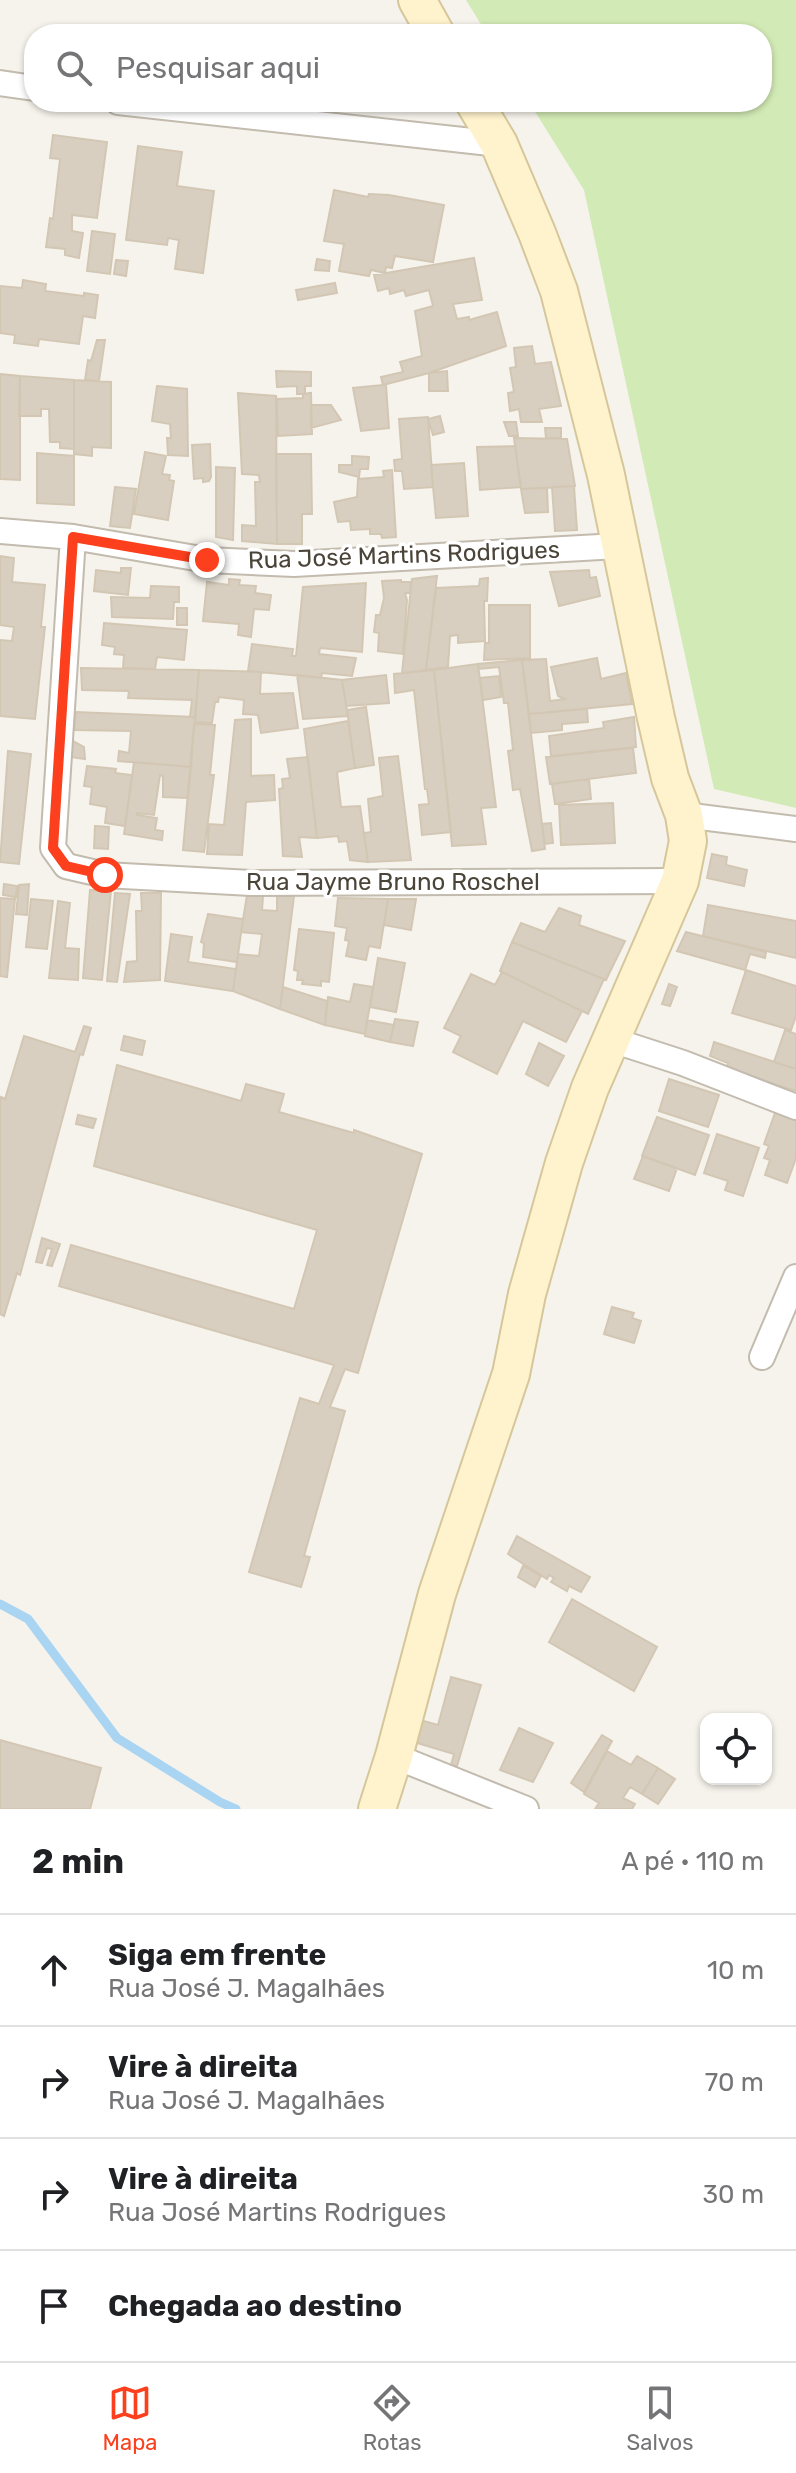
<!DOCTYPE html>
<html lang="pt">
<meta charset="utf-8">
<style>
:root{--surface:#fff;--page:#f2f2f2;--text:#202124;--muted:#757577;--line:#e0e0e0;--accent:#fc3f1d}
body{margin:0;font-family:Rubik,sans-serif;background:var(--page);color:var(--text)}
.controls{position:absolute;right:24px;bottom:24px;display:grid;overflow:hidden;border-radius:16px;box-shadow:0 2px 6px #0004}
.controls button{width:72px;height:72px;display:grid;place-items:center;padding:0;border:0;border-bottom:2px solid var(--line);background:var(--surface);color:var(--text);font:40px sans-serif}
.stop{position:absolute;width:24px;height:24px;margin:-18px;border:6px solid #fc3f1d;border-radius:50%;background:#fff}
.stop.end{background:#fc3f1d;border-color:#fff;box-shadow:0 2px 8px #0008}
.list{margin:0;padding:0;list-style:none}
h2{display:flex;justify-content:space-between;align-items:center;height:104px;margin:0;padding:0 32px;font-size:34px}
h2 small{font-size:26px;font-weight:400;color:var(--muted)}
.list li{display:grid;grid-template-columns:52px 1fr auto;gap:24px;align-items:center;box-sizing:border-box;height:112px;padding:0 32px;border-top:2px solid var(--line)}
.list b{display:block;font-size:30px;white-space:nowrap}
.list p{margin:0;font-size:26px;white-space:nowrap;color:var(--muted)}
.list em{font-size:26px;font-style:normal;color:var(--muted)}
.icon{flex:none;width:44px;height:44px;fill:none;stroke:currentColor;stroke-width:2;stroke-linecap:round;stroke-linejoin:round}
.map{position:relative;flex:none;width:796px;height:1809px;overflow:hidden}
.search{position:absolute;background:var(--surface);box-shadow:0 2px 6px #0004;left:24px;right:24px;top:24px;height:88px;display:flex;align-items:center;gap:20px;box-sizing:border-box;padding:0 28px;border-radius:32px;color:var(--muted);font-size:30px}
.sheet{height:552px;background:var(--surface)}
nav{display:flex;justify-content:space-around;align-items:center;box-sizing:border-box;height:112px;border-top:2px solid var(--line);background:var(--surface);font-size:22px;color:var(--muted)}
nav a{display:grid;justify-items:center;gap:4px}
nav .on{color:var(--accent)}
.map>svg:first-child{display:block}
.green{fill:#d2eab5}
.lines{fill:none;stroke-linecap:round;stroke-linejoin:round}
.stream{stroke:#a9d4f2;stroke-width:9}
.building{fill:#d8cfc1;stroke:#d3c7b4;stroke-width:2}
.street-casing{stroke:#c2bbae;stroke-width:28}
.secondary-casing{stroke:#d6c79b;stroke-width:40}
.street{stroke:#fff;stroke-width:24}
.secondary{stroke:#fff3cd;stroke-width:36}
.route{stroke:#fc3f1d;stroke-width:10}
.labels{text-anchor:middle;dominant-baseline:central;stroke-width:7;stroke-linejoin:round;paint-order:stroke}
.street-label{font-size:24px;fill:#4b4439;stroke:#fff}
</style>
<div class="map">
<svg width="796" height="1809" viewBox="0 0 796 1809">
<rect width="100%" height="100%" fill="#f6f3ec"/>
<path class="green" d="M466 0H796V808L714 789 584 190 529 102H762V34H487Z"/>
<g class="lines">
<path class="stream" d="M0 1604 28 1619 117 1738 220 1802 236 1809"/>
</g>
<path class="building" d="M53 135 107 142 97 218 72 215V231L83 233 79 258 65 255V249L46 247 50 218 53 219 60 159 50 158Z
M138 146 182 152 177 186 214 191 203 273 175 269 179 240 168 238 167 245 126 240Z
M334 190 368 197 369 194 389 195 444 205 433 262 395 256 392 268 386 267 385 273 371 270 369 276 339 271 344 244 324 241Z
M92 231 115 234 110 274 87 271Z
M474 258 482 300 453 304 457 319 469 317V320L497 312 506 346 429 373 383 385 381 377 403 372 400 362 422 356 415 311 433 306 429 290 406 296 404 290 390 294 389 288 378 291 374 275Z
M317 259 330 261 329 271 315 270Z
M116 260 128 261 126 276 114 274Z
M23 280 46 284 45 291 84 296V293L98 295 95 318 83 316 79 344 39 339 38 346 14 343 15 335 0 333V286L22 288Z
M335 283 337 293 298 300 296 290Z
M97 340H105L99 381 85 380 88 360 91 361Z
M532 346 535 364 551 362 561 406 539 409 542 422H521L519 409 510 411 508 393 514 392 510 368 516 367 514 348Z
M276 371 311 372V386H305V394H297V386L277 387Z
M447 371 448 391H429V373Z
M0 374 20 376V480L0 479Z
M20 376 74 380V449L60 448V442H50L49 409H41V416H19Z
M74 380 111 382V448L92 447V456L74 454Z
M383 385H386L389 428 361 431 353 388Z
M157 386 187 389 188 456 168 455 167 438H171L170 424 152 421Z
M238 393 276 396 277 544 242 541V525L256 526 255 482H260L259 475 242 474Z
M311 393 312 434 278 436 277 399 303 398V394Z
M311 405H331L341 420 311 428Z
M440 416 444 432 433 435 428 419Z
M428 417 433 487 404 489 402 471H395L394 460 402 459 399 419Z
M504 422H516L518 436H509Z
M545 428H561V438H546Z
M514 438 567 439 575 486 521 489Z
M210 444 211 477 209 481 203 482V478L194 479 192 445Z
M515 446 521 487 480 490 477 447Z
M145 452 166 456 162 474 170 475 169 480 174 481 168 520 134 514Z
M37 453 74 456V505L37 503Z
M276 454H311L312 514H302V544H277Z
M352 456 369 457 368 469H360L359 477 339 472V465H352Z
M464 463 468 516 436 518 431 465Z
M216 467 235 468 233 540 216 537Z
M392 470 396 537 382 538 381 534H370V529L351 530 350 521 338 522 334 502 357 497 358 479 384 477 383 471Z
M574 486 577 530 555 531 552 487Z
M115 487 136 489 130 528 110 526Z
M547 488 548 512 525 513 521 489Z
M0 556 14 558 12 582 45 585 41 627H45L35 719 0 716V640L12 641 14 627 0 625Z
M121 568H131L128 595 94 591 96 570 121 573Z
M589 570 590 578 596 577 600 596 559 606 550 572Z
M437 576 426 670 402 673 412 579Z
M488 578 487 601H484L485 641 458 643V635L450 636 448 667 426 670 436 588 479 586 480 579Z
M229 579 240 580 239 585 256 586 255 593 271 595 269 610 254 609 251 637 238 635 239 624 203 621 207 582 229 585Z
M401 580V582H411L410 593H405L407 600 403 654 378 651 379 633 374 632 376 615H380L384 598 382 581Z
M366 583 362 652 320 648 319 654 356 658 352 676 322 673 321 678 248 671 252 644 293 649 292 656H296L303 587Z
M151 586 179 587V602H174L173 619 112 617 111 597 150 598Z
M489 605H530V658L484 660 485 642 489 643Z
M177 608H187V625H177Z
M104 623 187 630 184 660 157 657 155 669 123 668 124 655 114 654 115 647 102 645Z
M597 658 601 679 626 673 632 704 529 714 522 660 546 659 550 701 565 699 558 696 551 667Z
M522 660 545 849 532 851 520 789 513 790 508 751 513 750 508 703H504L499 667 479 669 478 664Z
M478 664 496 807 481 808 486 844 452 846 434 670Z
M81 668 199 670 195 717H190L192 700 128 698 129 691 82 690Z
M199 670 261 672 260 694 293 693 298 728 261 733 258 715 243 714 244 700 219 697 218 702H215L212 723 195 722Z
M434 670 451 832 422 835 419 805 429 804 427 789H425L414 690 395 693 394 674Z
M297 675 342 680 348 716 303 719Z
M386 675 389 703 346 706 342 680Z
M499 676 501 697 483 700 480 678Z
M366 707 374 765 355 768 347 710Z
M587 709 588 722 562 724V730L531 733 529 714Z
M76 712 195 717 191 767 118 761 119 751 129 753 131 731 74 730Z
M634 717 636 747 551 756 549 736 604 728 603 722Z
M251 719V776L274 775 275 800 246 802 242 855 207 854 209 824 224 825 235 720Z
M348 721 355 768 337 772 341 807 360 806 368 862 350 860 347 841 339 842 338 836 317 838 304 729Z
M194 724 215 725 210 775H214L204 852 183 850Z
M73 741 84 747 85 759 70 757Z
M633 748 636 773 550 784 546 757Z
M8 751 31 754 19 864 0 862Z
M398 756 411 860 368 862 364 833 371 832 368 799 383 796 379 758Z
M308 757 317 838 299 837 302 857 283 856 279 789 283 788 282 779 290 778 287 759Z
M134 762 191 767 188 798 163 797V776L160 775 154 815 137 813V815L157 818 155 830 163 831 162 840 124 834Z
M87 766 116 769 115 773 132 775 125 826 105 823 107 807 90 804 92 787 84 786Z
M589 779 591 799 555 804 552 784Z
M613 803 615 843 561 845 559 805Z
M551 823 553 843 545 844 542 824Z
M95 826 109 827 108 849 94 848Z
M712 854 727 857 726 865 747 870 744 886 707 878Z
M4 884 17 886 16 897 3 895Z
M29 884 27 915 16 914 19 885Z
M90 890 111 891 102 980 83 978Z
M115 893 130 894 117 982 107 981Z
M141 893H161L160 980 124 982 127 962 137 961 136 911H142Z
M247 895 263 896 262 910 277 911V896H294L280 1009 233 991 238 954 259 956 262 934 241 932Z
M0 898 15 899 7 977 0 976Z
M338 898 388 899 380 948 369 946 366 960 346 956 349 941 345 940 347 928 335 926Z
M31 899 53 901 47 949 26 947Z
M388 899H416L411 930 384 925Z
M58 901 70 903 65 948 79 949 78 980 49 978Z
M708 905 796 921V958L703 936Z
M559 908 581 916 579 925 625 941 606 980 512 942 521 923 545 932Z
M208 914 243 919 237 962 203 957 204 943 201 942Z
M299 929 334 933 329 982 321 981V986L302 984 303 980H297L298 971 294 970Z
M686 932 766 952 765 958 750 954 745 970 677 951Z
M171 934 192 937 188 962 236 969 233 991 165 981Z
M512 942 604 979 588 1014 500 971Z
M378 958 405 963 396 1012 370 1007Z
M746 970 796 986V1016L791 1030 732 1013Z
M502 972 582 1011 566 1042 523 1021 497 1074 453 1052 461 1036 444 1028 471 974 495 985Z
M354 984 373 987 365 1034 325 1025 328 997 350 1002Z
M669 984 677 987 670 1006 662 1004Z
M283 987 327 1001 325 1025 280 1009Z
M395 1019 418 1022 413 1046 390 1042Z
M367 1020 394 1025 390 1042 365 1036Z
M84 1026 91 1028 83 1055 80 1054 20 1275 17 1273 4 1316 0 1314V1100L1 1097 5 1099 24 1036 75 1052Z
M785 1030 796 1034V1069L774 1062Z
M124 1036 145 1041 142 1055 121 1050Z
M714 1042 796 1069V1091L759 1079 758 1084 725 1073 728 1063 710 1056Z
M539 1043 564 1056 548 1086 526 1074Z
M117 1065 241 1101 246 1084 284 1094 279 1112 354 1133V1130L422 1154 358 1373 345 1369 330 1407 345 1411 304 1556 310 1557 301 1587 249 1572 300 1398 319 1404 334 1365 59 1286 71 1245 294 1309 317 1230 94 1166Z
M669 1079 719 1095 708 1127 659 1111Z
M775 1113 796 1120V1158L787 1183 765 1175 770 1160 764 1158 769 1146 764 1144Z
M78 1115 96 1119 93 1128 76 1124Z
M657 1117 709 1135 695 1175 642 1156Z
M717 1134 759 1148 743 1196 725 1190 728 1181 704 1173Z
M643 1156 677 1168 669 1191 634 1179Z
M42 1238 60 1244 52 1266 47 1265 52 1249 47 1248 42 1263 36 1262Z
M612 1307 634 1313 632 1318 641 1321 634 1343 604 1334Z
M517 1536 590 1577 581 1592 569 1586 567 1591 551 1582 554 1578 549 1575 547 1579 508 1554Z
M523 1566 541 1576 535 1587 518 1577Z
M572 1599 657 1647 634 1691 549 1642Z
M451 1677 481 1685 457 1766 451 1765 454 1754 414 1742 420 1720 438 1725Z
M519 1728 553 1743 533 1782 500 1770Z
M602 1735 612 1741 584 1792 571 1783Z
M0 1740 101 1768 90 1809H0Z
M607 1751 631 1765 637 1756 658 1768 642 1794 630 1787 623 1798 635 1804 632 1809H595L599 1803 584 1794Z
M658 1768 675 1779 658 1804 642 1794Z"/>
<g class="lines">
<defs>
<path id="street" d="M0 83 34 88
M118 102 499 144
M0 531 73 537 207 560 294 564 618 546
M73 537 53 848 66 866 105 875 251 883 680 881
M684 815 796 829
M612 1040 683 1063 796 1107
M762 1357 796 1277
M394 1756 526 1809"/>
<path id="secondary" d="M417 0 436 34
M377 1809 394 1756 437 1594 511 1374 527 1294 564 1163 590 1088 680 881 688 841 684 815 670 778 656 718 606 475 559 291 537 233 499 144 474 102"/>
</defs>
<use href="#street" class="street-casing"/>
<use href="#secondary" class="secondary-casing"/>
<use href="#street" class="street"/>
<use href="#secondary" class="secondary"/>
</g>
<g class="lines">
<path class="route" d="M105 875 66 866 53 848 73 537 207 560"/>
</g>
<g class="labels">
<g class="street-label">
<text transform="translate(404 555) rotate(-2)">Rua José Martins Rodrigues</text>
<text x="393" y="882">Rua Jayme Bruno Roschel</text>
</g>
</g>
</svg>
<div class="controls">
<button><svg class="icon" aria-label="locate" viewBox="0 0 24 24"><circle cx="12" cy="12" r="6"/><path d="M12 2v4M12 18v4M2 12h4M18 12h4"/></svg></button>
</div>
<div class="stop" style="left:105px;top:875px"></div>
<div class="stop end" style="left:207px;top:560px"></div>
<div class="search"><svg class="icon" aria-label="search" viewBox="0 0 24 24"><circle cx="10" cy="10" r="6"/><path d="M15 15l6 6"/></svg>Pesquisar aqui</div>
</div>
<section class="sheet">
<h2>2 min<small>A pé · 110 m</small></h2>
<ul class="list">
<li><svg class="icon" aria-label="ahead" viewBox="0 0 24 24"><path d="M12 20V5M6 11l6-6 6 6"/></svg><div><b>Siga em frente</b><p>Rua José J. Magalhães</p></div><em>10 m</em></li>
<li><svg class="icon" aria-label="right" viewBox="0 0 24 24"><path d="M7 20v-9h11M14 6l5 5-5 5"/></svg><div><b>Vire à direita</b><p>Rua José J. Magalhães</p></div><em>70 m</em></li>
<li><svg class="icon" aria-label="right" viewBox="0 0 24 24"><path d="M7 20v-9h11M14 6l5 5-5 5"/></svg><div><b>Vire à direita</b><p>Rua José Martins Rodrigues</p></div><em>30 m</em></li>
<li><svg class="icon" aria-label="arrive" viewBox="0 0 24 24"><path d="M6 21V4h12l-3 4 3 4H6"/></svg><div><b>Chegada ao destino</b></div></li>
</ul>
</section>
<nav>
<a class="on"><svg class="icon" aria-label="map" viewBox="0 0 24 24"><path d="M3 6l6-2 6 2 6-2v14l-6 2-6-2-6 2zM9 4v14M15 6v14"/></svg>Mapa</a>
<a><svg class="icon" aria-label="directions" viewBox="0 0 24 24"><path d="M12 3l9 9-9 9-9-9zM9 14v-3h6M13 9l2 2-2 2"/></svg>Rotas</a>
<a><svg class="icon" aria-label="saved" viewBox="0 0 24 24"><path d="M7 4h10v16l-5-4-5 4z"/></svg>Salvos</a>
</nav>
